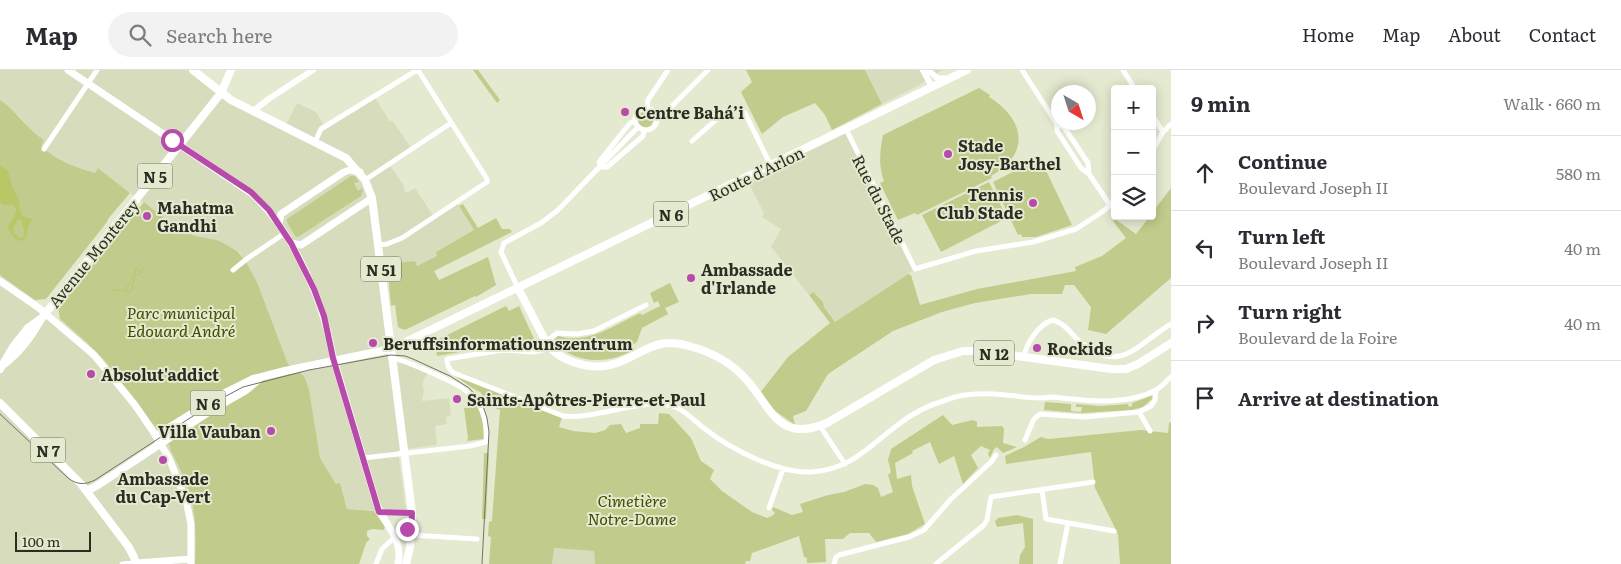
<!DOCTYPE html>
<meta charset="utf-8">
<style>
:root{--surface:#fff;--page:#f2f2f3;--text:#2b2b33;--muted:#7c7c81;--line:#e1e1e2}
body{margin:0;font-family:Literata,serif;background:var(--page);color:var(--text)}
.controls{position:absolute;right:15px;top:15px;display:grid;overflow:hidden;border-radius:5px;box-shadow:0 2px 12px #0003}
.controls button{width:45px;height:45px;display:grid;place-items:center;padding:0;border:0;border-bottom:1px solid var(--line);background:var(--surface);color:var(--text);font:25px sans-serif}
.compass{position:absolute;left:1051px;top:15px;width:45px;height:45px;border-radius:50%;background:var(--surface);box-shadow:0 2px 12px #0003;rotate:141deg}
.scale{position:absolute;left:15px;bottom:12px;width:76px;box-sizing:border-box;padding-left:5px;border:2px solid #2b2d23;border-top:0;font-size:14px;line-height:18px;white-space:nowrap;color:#2b2d23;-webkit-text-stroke:4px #e4eacf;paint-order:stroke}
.stop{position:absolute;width:15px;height:15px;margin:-11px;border:4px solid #b74aaa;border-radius:50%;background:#fff}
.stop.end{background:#b74aaa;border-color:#fff;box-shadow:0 1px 5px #0008}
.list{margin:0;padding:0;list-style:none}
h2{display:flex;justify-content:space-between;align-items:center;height:65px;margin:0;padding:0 20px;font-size:21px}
h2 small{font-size:16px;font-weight:400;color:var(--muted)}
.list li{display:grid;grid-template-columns:32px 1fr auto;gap:15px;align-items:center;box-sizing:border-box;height:75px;padding:0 20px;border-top:1px solid var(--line)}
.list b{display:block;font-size:19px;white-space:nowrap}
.list p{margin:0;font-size:16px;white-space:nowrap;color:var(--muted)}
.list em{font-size:16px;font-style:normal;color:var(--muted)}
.icon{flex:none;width:28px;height:28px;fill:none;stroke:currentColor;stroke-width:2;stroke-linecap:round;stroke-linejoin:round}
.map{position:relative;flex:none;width:1171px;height:494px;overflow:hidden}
header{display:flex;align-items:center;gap:30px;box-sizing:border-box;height:70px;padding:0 25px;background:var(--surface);border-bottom:1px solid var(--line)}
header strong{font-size:24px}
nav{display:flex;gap:28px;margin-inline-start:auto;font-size:18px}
.search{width:350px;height:45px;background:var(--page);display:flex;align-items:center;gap:12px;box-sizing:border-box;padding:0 18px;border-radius:28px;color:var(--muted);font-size:19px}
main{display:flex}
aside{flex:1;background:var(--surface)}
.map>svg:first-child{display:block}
.built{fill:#d7ddbc}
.green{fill:#c1cb8b}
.water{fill:#bac767;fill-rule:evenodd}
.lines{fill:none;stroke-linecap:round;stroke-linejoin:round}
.stream{stroke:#bac767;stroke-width:1}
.minor{stroke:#fff;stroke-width:5}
.tertiary{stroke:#fff;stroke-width:6}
.secondary{stroke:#fff;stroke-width:7}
.primary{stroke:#fff;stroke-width:8}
.tram{stroke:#707363;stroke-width:1}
.route{stroke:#b74aaa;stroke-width:6}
.poi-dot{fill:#b74aaa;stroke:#e4eacf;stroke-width:2}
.labels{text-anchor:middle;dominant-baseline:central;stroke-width:4;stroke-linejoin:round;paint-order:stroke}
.shield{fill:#e4eacf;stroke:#626657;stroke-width:1}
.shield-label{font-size:15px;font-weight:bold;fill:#2b2d23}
.poi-label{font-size:16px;font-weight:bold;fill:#2b2d23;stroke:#e4eacf;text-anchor:start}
.street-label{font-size:16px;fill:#2b2d23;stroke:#e4eacf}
.park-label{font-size:16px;font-style:italic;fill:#444b00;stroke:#e4eacf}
</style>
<header>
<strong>Map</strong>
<div class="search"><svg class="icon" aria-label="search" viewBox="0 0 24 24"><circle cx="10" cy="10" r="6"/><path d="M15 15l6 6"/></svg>Search here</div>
<nav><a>Home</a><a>Map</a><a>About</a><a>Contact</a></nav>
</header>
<main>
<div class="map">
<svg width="1171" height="494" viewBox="0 0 1171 494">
<rect width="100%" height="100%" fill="#e4eacf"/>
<path class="built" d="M0 0H193L221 23 285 57 297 33 316 42 325 57 374 26 390 52 392 50 412 79 389 94 404 116V119L407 123 415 118 434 147 457 133 474 160 436 182 438 186 416 196 415 191 380 196 391 288 427 303 422 314 424 320 422 331 449 328 451 346 446 347 447 354 435 356 437 375 398 380 406 442 347 439 340 414H336L320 388 309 319 304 306 288 294 257 212 246 192 238 181 217 170 195 166 176 158 98 98 95 103 68 95 50 84 40 75 43 70 33 63 18 45 0 30Z
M865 0H942L918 16 882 34Z
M846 59 915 199 835 252 813 222 809 225 771 177 781 159 762 147 764 143 746 108Z
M0 205 35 230 85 271 105 291 171 376 170 379 186 413 194 442 196 460 195 494H0Z
M553 478 594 481 595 494H552Z"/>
<path class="green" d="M473 0H478L500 30 497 33Z
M746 0H865L882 34 832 60 825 45 815 33 783 47 762 64 741 22 752 12Z
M979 18 990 25 989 27C1025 49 1031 84 991 106L992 108 917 145 915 143 898 150 880 113 884 111C878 95 880 81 883 65Z
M0 30C17 41 27 60 44 70L41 76C59 92 72 96 95 103L98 98 130 123 108 149 107 152 46 229 35 230 0 205Z
M637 50a8 8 0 1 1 16 0a8 8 0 1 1-16 0Z
M1040 88 1072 155 1036 167H1022L1021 164 1018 165 993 112Z
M351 106H355L359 112 354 113 358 121 361 119V116L363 121 361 126 298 167H296L287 152V149Z
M989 112 1007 148 941 182 922 145Z
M1171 118V208L1106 264 1088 260 1091 237 1074 215H1065L1062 224H1031L975 233 942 242 893 261 828 304 806 341 793 346 795 355 774 340 760 323 788 287 830 253 809 225 813 222 823 232 824 237 835 252 908 204 911 205 920 235 977 219 1076 201 1075 197 1102 186 1126 168 1113 151 1115 149 1136 164 1150 146H1152V143Z
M144 132 176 158 195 166 217 170 227 175 237 181 246 192 257 212 288 294 304 306 309 319 320 388 336 414 340 413 347 439 374 441 385 457 384 460 372 459 367 461V466L370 469 366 473 359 494H195C196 466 197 438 185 411 181 400 175 390 170 379V376L105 291 85 271 60 249 58 238Z
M463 134 478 158 496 148 502 159H510L512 162 434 201 439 210 488 187 496 215 476 227 475 226 407 259 404 260 398 257 395 235 391 236 387 194 415 191 417 196 437 186 436 182 474 160 459 136Z
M670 213 679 232 665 238 668 244 642 258 637 272 632 275V281C606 294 578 294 555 274V269L558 266C587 275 615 255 640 243L642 245 660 236 658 231 654 233 650 223Z
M506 236 509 241 519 236 535 271 536 273 532 277 506 274 437 286 435 271Z
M453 305 562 347 559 357 573 361 595 363 605 360 610 355 621 354 626 363 640 358V354H658L659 343 669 344 691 368 701 391 714 400 710 409 722 421 752 442 767 448 772 446 775 443 772 440 773 437 792 445 803 442 800 434 828 425 844 422 865 414 873 415 878 418 881 427 893 422 888 405 891 402 888 390 891 379 943 345 952 355 973 350 977 352V357L1002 356 1004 359 1003 373 1017 377 1003 383 997 377 994 379 990 388 988 384 990 380 981 376 971 385 978 398 963 414 954 386 939 394 930 372 912 381 913 383 895 393 897 409 911 405 912 416 925 454 908 464 876 472 869 463H850L843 469H825L826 492 807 493V488L804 487 799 466 752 483 750 491H746L745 494H595L594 481 554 478 552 494H489L491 467 488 466 489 452 492 451 500 340 492 337 480 322C472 319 461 309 453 305Z
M1151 326 1153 328 1143 337 1132 340 1081 343 1044 340 1045 332 1071 334V341L1081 342 1082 337H1076V334L1101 336 1128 334 1129 337 1132 336V333Z
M477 336C483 347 484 357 484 369L467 371 468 368 464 338Z
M1171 352V494H1120L1118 464 1095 418 1091 382 1006 394 1005 386 1024 377 1041 367 1048 369 1141 360 1168 363 1169 353Z
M484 383H489L486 449H482Z
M1017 445 1033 449V494H1019L1020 485 1025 477 1023 453 997 457 995 451 998 448Z"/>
<path class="water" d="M0 95 8 101 12 117 18 127 21 144 24 147 33 149 28 156 27 165 23 171 15 169 8 159C8 151 17 147 16 138L13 135H3L0 132ZM21 149 24 161V166L21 169 14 164 13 160 17 150Z"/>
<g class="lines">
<path class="stream" d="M134 206 136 199 141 202
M113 220H125L128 222 132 220 134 206 141 203 143 198
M126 220 130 212"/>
<path class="minor" d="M1022 0 1057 54 1064 57 1088 93 1089 104
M1123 0 1135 19
M635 49a11 11 0 1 1 22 0a11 11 0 1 1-22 0Z
M647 39 648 30 668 0
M1152 45 1163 62
M656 47 664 44 708 0
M635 51 630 53 599 92 601 97H607L643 66 644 60
M1057 54V61L1081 98 1089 104 1110 135
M846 59 915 199 976 181 1033 172 1076 159 1102 142 1115 131
M692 71 726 41 738 39 745 43 771 96
M315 72 321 59 417 0
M44 79 97 0
M1152 81 1163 62 1171 54
M365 110 451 53
M378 175 387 174 402 168 487 112V109L418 0
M233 200 248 188 285 163
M518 218 501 182 504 173 541 153 558 140 638 57
M546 272 557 263 577 264 594 261 646 235
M548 275 542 280 534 282 503 280 447 289C447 295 449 300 454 303L563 346C596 350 646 326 675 337 686 341 695 352 705 359 731 379 778 404 812 402 852 399 869 376 899 354 913 343 929 335 946 330 963 323 987 323 1006 325 1020 326 1036 330 1051 327 1086 330 1123 337 1156 320 1162 317 1166 311 1171 307
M1024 287C1026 273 1039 254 1053 250 1066 254 1071 264 1080 272 1121 305 1136 275 1171 254
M1139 342 1150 361
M820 356 845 394
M1025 370 1034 349 1040 344 1084 347 1139 342 1151 336 1155 330 1156 320
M363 388 470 376 486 372C489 327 464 317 428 301 416 296 404 290 391 288
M1042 420 1046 449 1114 461
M769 438 783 399
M379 441 412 443
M411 465 477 469
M122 494 136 493
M376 494 382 479 396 466
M834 494 836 487 839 485 909 467 924 460 950 430 991 392 996 385
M936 494 984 455 987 450 991 427 1093 412
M1060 494 1068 453"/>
<path class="tertiary" d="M923 0 932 17
M928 0 937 8 948 9
M253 41 270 28 313 0"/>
<path class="secondary" d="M68 0 251 123C277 146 294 175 308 207 314 219 319 232 323 246 328 260 330 275 334 290 348 337 362 384 376 432 383 454 404 468 398 494
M279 154 281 144 344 102 350 100 360 102
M291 173 301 175 372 128
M0 211 39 238 94 285 135 335 152 360 169 388 186 430 191 454V494
M396 466C397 460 401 457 407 459L411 463
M136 493 191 489"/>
<path class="primary" d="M193 0 231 30 346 88 365 110 372 128 412 443 410 477 406 494
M518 218 546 272C552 282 562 288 573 292 587 297 603 298 617 293 645 283 656 266 689 276 708 281 728 291 742 305 771 333 775 375 827 353L934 290 963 281H981L1111 299H1126L1138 294 1171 273
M4 294C20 282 31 267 41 249L221 23 231 0
M0 299 13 277 28 258 39 250
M0 333 81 414 128 476 134 487 136 494
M156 366 227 322 253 309 285 301 391 279 967 0
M87 421 98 415 213 339 246 320 259 309"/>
<path class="tram" d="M0 344 68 408C77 415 85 415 95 410L213 333 243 317 309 300 391 285 405 286 413 289 450 306 469 318 479 329 484 339 487 348 489 362 482 494"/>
</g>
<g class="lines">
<path class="route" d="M172 70 251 122 269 140 291 173 314 219 324 246 333 288 379 442 412 443 411 463 407 459"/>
</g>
<g class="poi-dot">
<circle cx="625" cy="42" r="5"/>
<circle cx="948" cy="84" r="5"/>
<circle cx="1033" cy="133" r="5"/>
<circle cx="147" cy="146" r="5"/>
<circle cx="691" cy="208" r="5"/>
<circle cx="373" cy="273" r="5"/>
<circle cx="1037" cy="278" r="5"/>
<circle cx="91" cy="304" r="5"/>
<circle cx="457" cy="329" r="5"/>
<circle cx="271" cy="361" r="5"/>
<circle cx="163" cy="390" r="5"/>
</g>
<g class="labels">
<g class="shield">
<rect x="137.5" y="93.5" width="35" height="25" rx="4"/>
<rect x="653.5" y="131.5" width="35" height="25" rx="4"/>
<rect x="361" y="186.5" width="40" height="25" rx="4"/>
<rect x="974" y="270.5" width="40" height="25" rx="4"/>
<rect x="190.5" y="320.5" width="35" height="25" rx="4"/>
<rect x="30.5" y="367.5" width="35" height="25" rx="4"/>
</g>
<g class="shield-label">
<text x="155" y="106">N 5</text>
<text x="671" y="144">N 6</text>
<text x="381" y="199">N 51</text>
<text x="994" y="283">N 12</text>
<text x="208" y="333">N 6</text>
<text x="48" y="380">N 7</text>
</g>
<g class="poi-label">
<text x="635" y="42">Centre Bahá’i</text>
<text x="958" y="75">Stade<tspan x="958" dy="18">Josy-Barthel</tspan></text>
<text x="1023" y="124" text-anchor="end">Tennis<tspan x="1023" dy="18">Club Stade</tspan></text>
<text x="157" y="137">Mahatma<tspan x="157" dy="18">Gandhi</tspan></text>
<text x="701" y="199">Ambassade<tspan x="701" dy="18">d'Irlande</tspan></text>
<text x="383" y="273">Beruffsinformatiounszentrum</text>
<text x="1047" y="278">Rockids</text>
<text x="101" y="304">Absolut'addict</text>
<text x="467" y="329">Saints-Apôtres-Pierre-et-Paul</text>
<text x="261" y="361" text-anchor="end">Villa Vauban</text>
<text x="163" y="408" text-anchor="middle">Ambassade<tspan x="163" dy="18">du Cap-Vert</tspan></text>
</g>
<g class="street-label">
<text transform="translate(756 103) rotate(-26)">Route d'Arlon</text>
<text transform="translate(880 129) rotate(63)">Rue du Stade</text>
<text transform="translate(93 183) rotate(-51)">Avenue Monterey</text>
</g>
<g class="park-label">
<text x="181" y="242">Parc municipal<tspan x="181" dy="18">Edouard André</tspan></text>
<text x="632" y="430">Cimetière<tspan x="632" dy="18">Notre-Dame</tspan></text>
</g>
</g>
</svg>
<div class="controls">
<button>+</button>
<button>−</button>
<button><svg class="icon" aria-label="layers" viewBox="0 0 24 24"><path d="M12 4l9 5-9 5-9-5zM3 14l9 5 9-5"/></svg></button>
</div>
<svg class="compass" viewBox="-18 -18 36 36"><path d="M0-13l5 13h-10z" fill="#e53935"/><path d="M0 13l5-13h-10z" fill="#7c7c81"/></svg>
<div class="scale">100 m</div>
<div class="stop" style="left:172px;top:70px"></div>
<div class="stop end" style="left:407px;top:459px"></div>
</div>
<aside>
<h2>9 min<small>Walk · 660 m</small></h2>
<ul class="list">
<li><svg class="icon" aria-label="ahead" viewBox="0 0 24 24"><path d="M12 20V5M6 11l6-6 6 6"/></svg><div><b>Continue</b><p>Boulevard Joseph II</p></div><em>580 m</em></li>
<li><svg class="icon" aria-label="left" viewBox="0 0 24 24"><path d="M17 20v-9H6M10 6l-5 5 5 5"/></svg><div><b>Turn left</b><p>Boulevard Joseph II</p></div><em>40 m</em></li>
<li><svg class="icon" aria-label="right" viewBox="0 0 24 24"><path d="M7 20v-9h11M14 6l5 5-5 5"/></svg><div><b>Turn right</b><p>Boulevard de la Foire</p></div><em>40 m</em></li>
<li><svg class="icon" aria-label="arrive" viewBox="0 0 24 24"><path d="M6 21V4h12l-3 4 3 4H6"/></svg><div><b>Arrive at destination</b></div></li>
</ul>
</aside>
</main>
